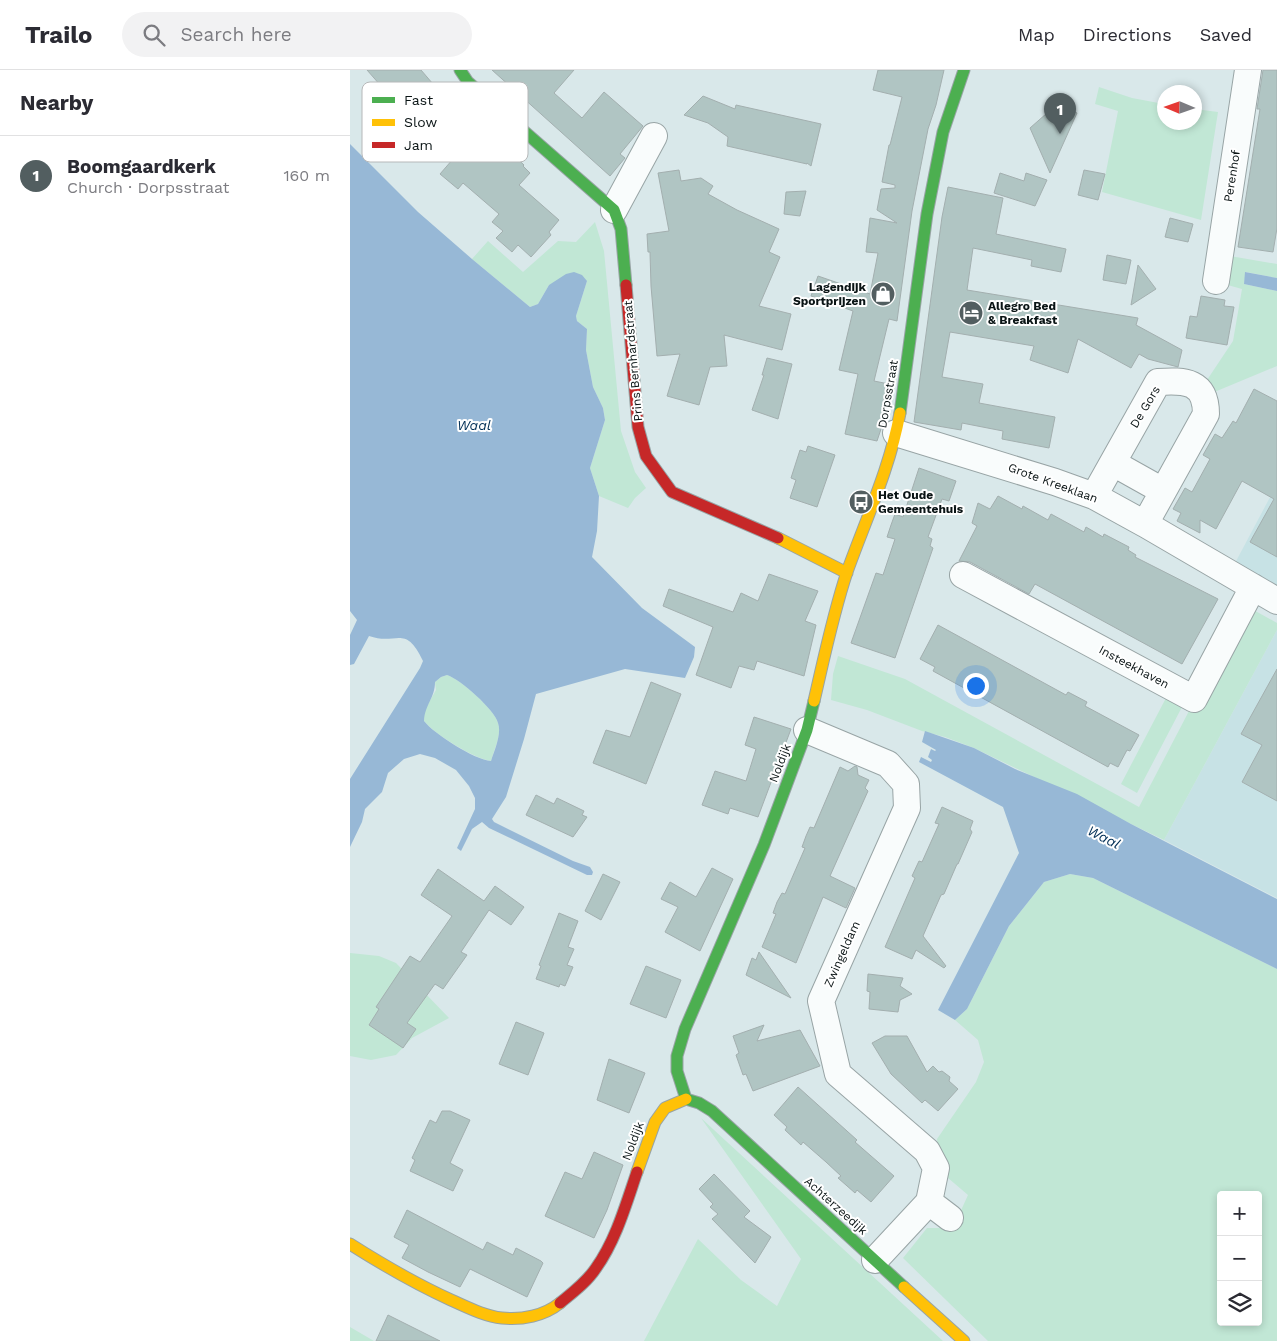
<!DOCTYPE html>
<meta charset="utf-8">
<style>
:root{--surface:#fff;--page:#f2f2f3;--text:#2b2b33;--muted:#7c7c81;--line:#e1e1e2;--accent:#525e60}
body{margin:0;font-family:"Work Sans",sans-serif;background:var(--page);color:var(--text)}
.controls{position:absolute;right:15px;bottom:15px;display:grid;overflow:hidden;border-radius:5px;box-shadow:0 2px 8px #0003}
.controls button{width:45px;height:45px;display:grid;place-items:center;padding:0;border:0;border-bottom:1px solid var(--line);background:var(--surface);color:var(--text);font:25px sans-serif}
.compass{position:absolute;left:807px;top:15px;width:45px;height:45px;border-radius:50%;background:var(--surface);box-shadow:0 2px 8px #0003;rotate:272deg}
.you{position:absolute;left:625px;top:615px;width:18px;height:18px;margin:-12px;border:4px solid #fff;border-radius:50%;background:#1a73e8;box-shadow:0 0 0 8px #1a73e833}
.badge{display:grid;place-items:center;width:32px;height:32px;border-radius:50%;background:var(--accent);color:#fff;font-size:16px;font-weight:700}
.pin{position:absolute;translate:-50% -41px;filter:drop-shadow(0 1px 2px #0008)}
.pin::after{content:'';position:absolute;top:26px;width:18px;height:15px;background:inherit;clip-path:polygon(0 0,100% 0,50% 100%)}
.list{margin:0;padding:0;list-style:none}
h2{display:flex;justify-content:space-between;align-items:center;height:65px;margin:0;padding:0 20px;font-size:21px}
h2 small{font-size:16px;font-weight:400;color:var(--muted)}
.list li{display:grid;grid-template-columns:32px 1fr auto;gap:15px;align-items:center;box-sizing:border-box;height:80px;padding:0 20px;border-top:1px solid var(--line)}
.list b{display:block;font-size:19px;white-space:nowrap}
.list p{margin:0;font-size:16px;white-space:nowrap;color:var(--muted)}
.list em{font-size:16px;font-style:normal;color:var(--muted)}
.icon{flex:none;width:28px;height:28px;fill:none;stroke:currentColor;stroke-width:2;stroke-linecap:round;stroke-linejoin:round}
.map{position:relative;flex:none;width:927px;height:1271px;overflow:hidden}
header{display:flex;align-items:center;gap:30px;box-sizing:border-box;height:70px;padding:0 25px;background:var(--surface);border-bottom:1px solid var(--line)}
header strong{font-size:24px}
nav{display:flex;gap:28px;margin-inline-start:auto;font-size:18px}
.search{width:350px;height:45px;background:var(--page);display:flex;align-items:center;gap:12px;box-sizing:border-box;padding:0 18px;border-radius:28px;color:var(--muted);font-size:19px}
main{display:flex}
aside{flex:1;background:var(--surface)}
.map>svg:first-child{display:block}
.built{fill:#c7e2e5}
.green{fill:#c1e7d5;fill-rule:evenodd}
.water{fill:#97b8d6;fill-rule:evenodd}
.building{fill:#b0c5c3;stroke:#a3afaf}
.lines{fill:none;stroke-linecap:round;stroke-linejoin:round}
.street-casing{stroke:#98a4a5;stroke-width:28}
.fast-casing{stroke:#98a4a5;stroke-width:13}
.slow-casing{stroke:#98a4a5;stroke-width:13}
.jam-casing{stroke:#98a4a5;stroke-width:13}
.street{stroke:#f9fcfc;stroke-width:26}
.fast{stroke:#4caf50;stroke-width:11}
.slow{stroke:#ffc107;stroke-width:11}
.jam{stroke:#c62828;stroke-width:11}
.labels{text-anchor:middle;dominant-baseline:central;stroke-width:4;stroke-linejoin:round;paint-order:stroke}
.street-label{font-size:12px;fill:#0a1415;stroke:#fff}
.poi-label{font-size:12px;font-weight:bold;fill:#0a1415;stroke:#fff;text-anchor:start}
.water-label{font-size:14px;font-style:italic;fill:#002e55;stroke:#fff}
.key{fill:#fff;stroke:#b6b8b9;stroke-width:1}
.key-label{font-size:14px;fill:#0a1415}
</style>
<header>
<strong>Trailo</strong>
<div class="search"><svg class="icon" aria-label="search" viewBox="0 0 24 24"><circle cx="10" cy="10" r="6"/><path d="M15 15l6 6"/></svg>Search here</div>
<nav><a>Map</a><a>Directions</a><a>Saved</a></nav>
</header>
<main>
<aside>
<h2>Nearby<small></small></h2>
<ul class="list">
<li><span class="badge">1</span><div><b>Boomgaardkerk</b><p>Church · Dorpsstraat</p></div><em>160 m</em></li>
</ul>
</aside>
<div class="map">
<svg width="927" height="1271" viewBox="0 0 927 1271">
<rect width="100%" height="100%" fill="#d9e8ea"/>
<path class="built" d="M927 414V520L884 495Z
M927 560V828L814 770Z"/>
<path class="green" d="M749 17 782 28 814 34V52H844L845 39 868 42 851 150 752 122 768 41 745 34Z
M245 152 254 181 271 361 285 402 296 418 285 428 278 438 249 426 240 398 255 350 253 338 243 317 236 280 237 259 227 251 226 246 237 211 199 215 188 234 180 237 122 189 138 171 173 202 208 171 226 172Z
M880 186 927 194V208L896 202 894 214 927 221V296L862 323 857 310 883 271 892 219 874 214Z
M900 538 927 553V560L814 770 624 678 595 667 572 661 517 640 481 630 483 604 488 586 555 609 789 737 839 641 844 643Z
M97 605C110 609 145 640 148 653 152 664 144 680 141 691 125 689 84 664 74 651V641L86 620 85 612 91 607Z
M816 628 832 637 787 723 771 714Z
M720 804 743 808 927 899V1271H638L553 1188 577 1158H603L618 1125 591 1102 587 1069 626 1012 634 992 628 970 605 950 617 939 659 856 694 812ZM871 1125H908V1252H871Z
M0 883 29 886 46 893 99 948 62 968 46 985 21 990 0 986Z
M351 1048 593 1271H294L348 1169 391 1210 427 1236 451 1189Z
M0 1257 24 1271H0Z"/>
<path class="water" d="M0 74 68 142 122 189 180 237 188 234 199 215 216 204 224 202 232 205 237 211 226 246 227 251 237 259 236 280 243 317 253 338 255 350 240 398 249 426 247 461 242 487 292 538 345 577 344 587 335 608 275 599 186 624 174 669 156 727 142 749 144 752 223 791 240 797 243 802 242 805H237L139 758 132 752 122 759 111 781 107 778 125 739V728L119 716 106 700 85 688 70 684 54 689 38 703 32 722 15 739 12 752 0 777V709L70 598 73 591C55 553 47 576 19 566L4 594 0 595V565L7 550 0 541ZM97 605C110 609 145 640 148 653 152 664 144 681 141 691 125 690 84 664 74 651 75 634 85 628 85 612L91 607Z
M895 202 927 208V221L894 214Z
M575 661 624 678 665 699 727 724 781 754 927 829V899L743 808 720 804 694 812 659 856 617 939 605 950 588 940 669 783 653 737 569 692 571 687 581 692 582 690 578 687 581 679 585 681 586 680 572 672Z"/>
<path class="building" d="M17 0H71L89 21 123 50 122 51 149 76 156 81 158 80 174 95 173 96 180 103 169 115 209 150 199 162 201 165 181 187 168 175 162 182 146 168 153 161 142 152 149 144 113 113 108 119 90 104 103 89 67 58 55 70 39 54 52 40Z
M142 0H224L204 23 232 48 254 22 293 56 270 84 275 88 260 106Z
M528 0H594L586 35 578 59 562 141 547 251 539 249 524 311 539 314 531 359 527 371 495 364 508 304 489 300 503 241 461 226 468 206 520 224 528 183 516 182 520 148 547 153 527 140 531 119 545 118V115L532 112 539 75H540L552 27 523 20Z
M913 0H927V158L923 182 888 177 910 39H907Z
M353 26 385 39 386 35 471 54 461 96 457 93V94L377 76 378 67 358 53 334 45Z
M712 35 727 43 700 103 680 58 705 36Z
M329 100 331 111 351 108 363 116 358 124 387 140 429 159 419 182 430 187 409 236 441 244 432 280 374 265 377 296 360 297 349 335 317 326 330 284 307 286 301 216 300 182H298L297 164 319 161 308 103Z
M734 100 755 104 748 130 728 125Z
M650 103 674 111 676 103 697 110 685 136 644 123Z
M598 117 653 128 646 164 716 179 711 202 681 196 682 190 623 178 617 220 788 248 786 255 832 280 828 297 798 289 789 284 781 298 728 269 718 303 680 290 684 276 600 262 592 307 633 314 629 333 705 347 699 378 652 369 653 361 612 353 611 360 564 352 592 147Z
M456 121 450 146 434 144 436 122Z
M820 148 843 154 838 172 815 167Z
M757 185 781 190 776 214 753 210Z
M788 195 806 219 781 235Z
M851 226 875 230 874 236 884 237 877 275 836 268 840 246 847 247Z
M417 288 442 294 428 349 402 340 414 305H412Z
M904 319 927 331V487L900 472 924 429 892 411 866 459 850 450V463L827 451 831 443 823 439 835 418 842 422 860 389 853 385 865 364 872 368 883 351 886 353Z
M458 376 485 385 467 437 440 428 446 410 441 408 450 380 456 382Z
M569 398 606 411 599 431 592 429 578 467 582 469 580 476 583 478 545 588 501 573 526 503 533 505 545 469 537 467 541 455 545 444 553 447Z
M648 426 672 439 673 436 698 450 701 444 734 462 736 457 753 467 754 464 779 477 778 480 786 485 785 487 868 529 832 594 685 514 679 524 620 492 609 491 627 456 622 453 628 433 640 439Z
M419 504 468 521 455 551 466 555 454 606 407 591 404 600 389 596 381 618 346 605 363 557 313 536 319 519 383 542 391 523 408 531Z
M588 555 716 625 718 622 737 632 735 636 789 665 780 681 777 680 768 697 760 693 758 697 583 601 585 597 570 589Z
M927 599V731L892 712 912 675 891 664Z
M301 612 331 624 296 714 243 693 256 660 280 667Z
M404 647 441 659 408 747 380 738 378 744 352 735 365 701 396 711 406 679 395 675Z
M505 696 507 697 508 705 519 710 515 718 518 721 480 806 505 818 496 838 473 827 446 893 412 877 426 844 423 843 427 832 432 823 435 824 455 778 452 777 456 766 460 757 464 758 490 697 498 701Z
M186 725 204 734 207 728 234 741 232 745 237 747 223 767 176 745Z
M592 737 623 751 620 759 622 762 608 794H607L594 824 591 825 573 866 596 896 594 898 566 880 562 889 535 877 565 808 562 806 569 791 572 792 589 754 585 753Z
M362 798 383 809 350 881 315 862 328 837 311 829 320 812 346 827Z
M88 799 134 831 145 816 174 837 161 855 139 840 111 882 117 885 93 919 85 914 57 953 66 959 53 978 19 955 29 939 26 937 60 886 70 892 102 846 71 825Z
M253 804 270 812 251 850 235 841Z
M209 843 228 851 218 877 224 879 217 895 223 897 215 916 210 914 209 917 186 909 191 896 189 895Z
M409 882 441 928 396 905 402 888 406 890Z
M296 896 331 910 316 948 280 934Z
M518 904 553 908 550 916 562 924 550 930 548 942 519 939 520 922 517 921Z
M166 952 194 963 178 1005 149 994Z
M414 955 407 971 450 960 470 996 403 1021 396 1004 393 1005 386 985 389 983 383 966Z
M535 966H557L577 1002 583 996 589 1002 592 1001 600 1007 599 1011 608 1019 588 1041 575 1030 572 1033 541 1004 522 973Z
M259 989 295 1003 279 1043 247 1030Z
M448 1017 507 1070 505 1072 544 1106 521 1132 507 1120 505 1123 488 1108 491 1106 476 1092 453 1072 451 1075 435 1060 437 1057 424 1045Z
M92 1041H100L120 1050 100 1093 113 1100 103 1121 60 1101 65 1090 62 1088 80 1050 86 1053Z
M244 1082 273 1095 257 1140 244 1168 195 1146 215 1102 232 1109Z
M364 1104 400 1141 394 1147 421 1167 405 1193 362 1149 368 1144 360 1137 363 1134 349 1119Z
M57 1140 133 1180 137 1172 163 1185 166 1178 191 1191 193 1193 177 1227 120 1199 110 1217 78 1202 52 1188 59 1175 44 1167Z
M38 1245 90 1271H26Z"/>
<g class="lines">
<defs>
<path id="street" d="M264 140 304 66
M866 211 898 0
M546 363 705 412 744 426 795 454 927 531
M763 393 813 421
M744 426 808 312C835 310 856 311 856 344L795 454
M613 505 844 629 903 517
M457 660 538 694 556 714 557 738 471 931 488 1004 577 1081 586 1098 579 1132
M525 1190 579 1132 600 1148"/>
<path id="fast" d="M110 0 118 12 264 140 271 159 276 215
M550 343 577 144 593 62 614 0
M336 1029 327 1001V986L335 959 414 775 457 660 464 631
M336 1029 349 1033 362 1041 554 1217"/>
<path id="slow" d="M428 468 497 503
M464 631C474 588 483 544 497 502 516 449 540 398 550 343
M287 1102 305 1052 315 1038 336 1029
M0 1174C33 1195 66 1214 101 1230 117 1237 134 1246 152 1248 172 1250 194 1246 210 1233
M554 1217 614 1271"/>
<path id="jam" d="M276 215 288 357 296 386 322 422 428 468
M210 1233C222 1223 237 1212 246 1198 266 1170 276 1134 287 1102"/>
</defs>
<use href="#street" class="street-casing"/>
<use href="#fast" class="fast-casing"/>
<use href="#slow" class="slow-casing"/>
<use href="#jam" class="jam-casing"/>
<use href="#street" class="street"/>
<use href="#fast" class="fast"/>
<use href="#slow" class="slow"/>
<use href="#jam" class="jam"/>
</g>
<defs>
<symbol id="shop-disc" viewBox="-11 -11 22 22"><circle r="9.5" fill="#525e60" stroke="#fff"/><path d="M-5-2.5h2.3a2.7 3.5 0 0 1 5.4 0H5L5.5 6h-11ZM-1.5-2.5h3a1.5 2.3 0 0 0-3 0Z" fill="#fff"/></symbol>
<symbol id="hotel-disc" viewBox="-11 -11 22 22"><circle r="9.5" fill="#525e60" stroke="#fff"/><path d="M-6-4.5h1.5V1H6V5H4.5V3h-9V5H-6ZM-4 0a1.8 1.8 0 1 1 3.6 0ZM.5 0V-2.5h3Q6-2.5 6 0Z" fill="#fff"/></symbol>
<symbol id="bus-disc" viewBox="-11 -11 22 22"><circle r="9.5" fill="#525e60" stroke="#fff"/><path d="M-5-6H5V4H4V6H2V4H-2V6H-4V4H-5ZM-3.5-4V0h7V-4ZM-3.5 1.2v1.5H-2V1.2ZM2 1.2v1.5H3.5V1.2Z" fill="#fff"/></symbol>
</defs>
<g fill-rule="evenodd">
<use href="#shop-disc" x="519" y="210" width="28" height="28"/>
<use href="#hotel-disc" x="607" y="229" width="28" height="28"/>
<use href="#bus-disc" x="497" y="418" width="28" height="28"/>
</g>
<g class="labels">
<g class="street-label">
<text transform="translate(882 106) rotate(-81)">Perenhof</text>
<text transform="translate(283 291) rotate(-95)">Prins Bernhardstraat</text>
<text transform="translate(538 324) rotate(-80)">Dorpsstraat</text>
<text transform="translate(795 337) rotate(-59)">De Gors</text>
<text transform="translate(703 413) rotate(20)">Grote Kreeklaan</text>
<text transform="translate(784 597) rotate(28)">Insteekhaven</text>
<text transform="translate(430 693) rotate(-69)">Noldijk</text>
<text transform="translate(492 884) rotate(-66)">Zwingeldam</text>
<text transform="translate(283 1071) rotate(-69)">Noldijk</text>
<text transform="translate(486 1136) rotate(42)">Achterzeedijk</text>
</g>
<g class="poi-label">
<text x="516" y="217" text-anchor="end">Lagendijk<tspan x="516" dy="14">Sportprijzen</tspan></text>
<text x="638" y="236">Allegro Bed<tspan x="638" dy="14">&amp; Breakfast</tspan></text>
<text x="528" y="425">Het Oude<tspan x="528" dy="14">Gemeentehuis</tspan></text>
</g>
<g class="water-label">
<text x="124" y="355">Waal</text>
<text transform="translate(754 767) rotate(27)">Waal</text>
</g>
</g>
<rect x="12" y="12" width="166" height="80" rx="8" class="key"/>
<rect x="22" y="27" width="23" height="6" fill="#4caf50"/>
<rect x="22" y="49" width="23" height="7" fill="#ffc107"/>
<rect x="22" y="72" width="23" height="6" fill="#c62828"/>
<g class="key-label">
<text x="54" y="35">Fast</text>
<text x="54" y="57">Slow</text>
<text x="54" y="80">Jam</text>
</g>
</svg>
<div class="controls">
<button>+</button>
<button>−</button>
<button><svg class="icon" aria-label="layers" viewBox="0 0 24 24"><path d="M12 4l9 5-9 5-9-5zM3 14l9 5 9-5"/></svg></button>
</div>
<svg class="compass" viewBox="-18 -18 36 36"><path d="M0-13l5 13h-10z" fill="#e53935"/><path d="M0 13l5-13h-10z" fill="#7c7c81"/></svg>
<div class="you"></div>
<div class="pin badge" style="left:710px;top:64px">1</div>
</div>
</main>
